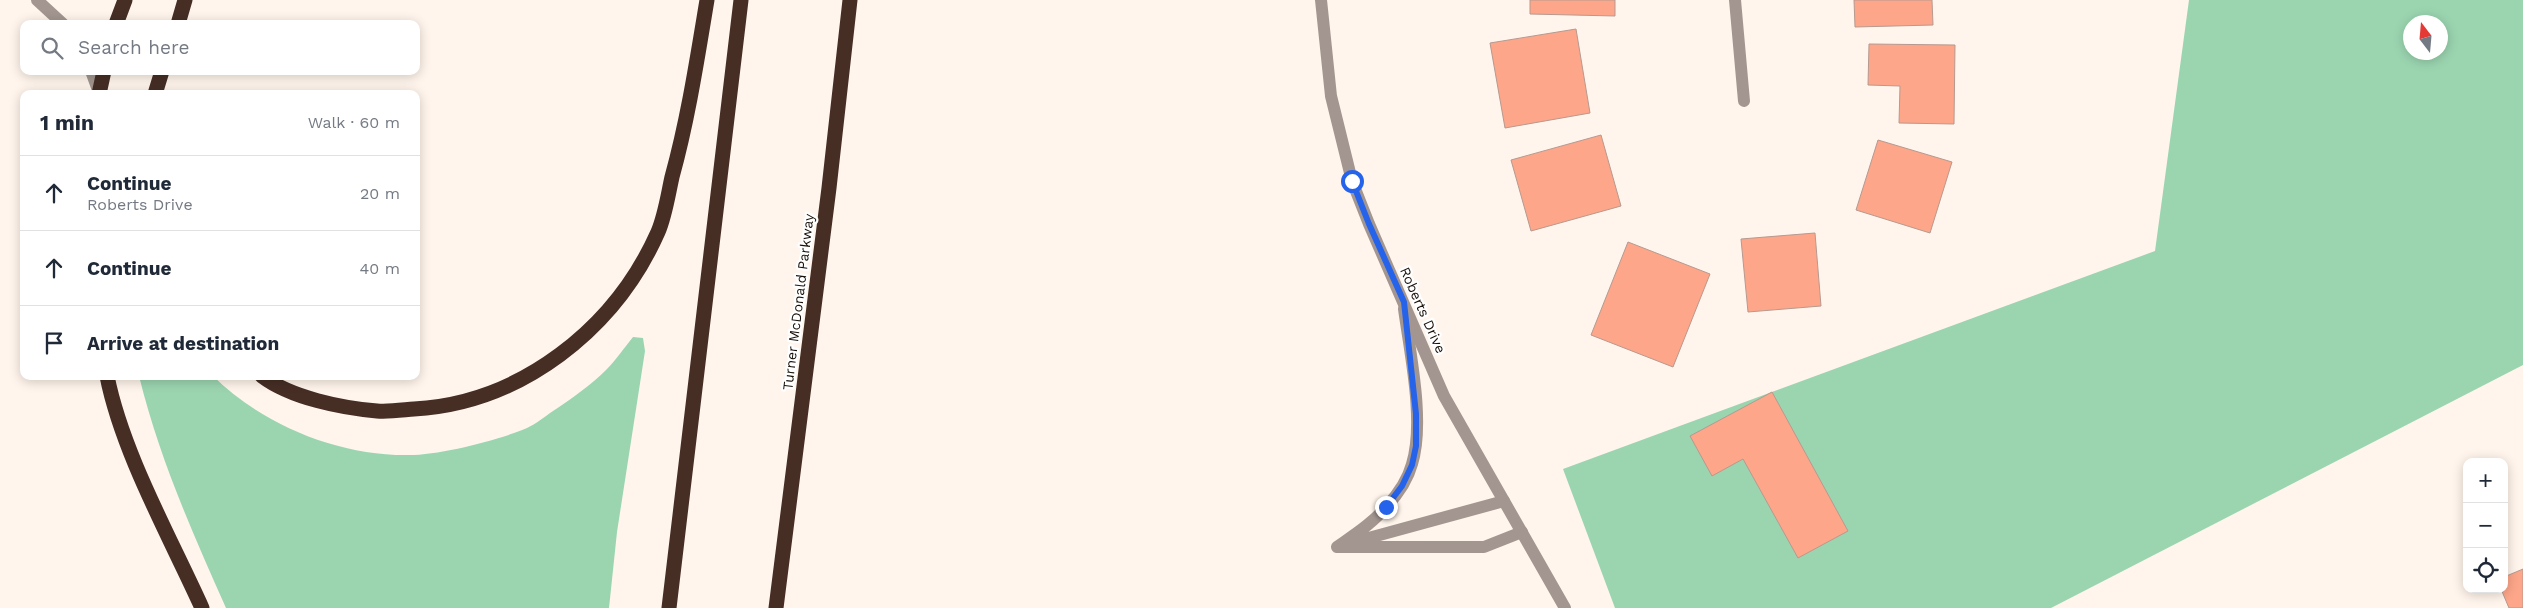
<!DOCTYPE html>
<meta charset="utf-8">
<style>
:root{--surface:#fff;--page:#f6f6f7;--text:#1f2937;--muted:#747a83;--line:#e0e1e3}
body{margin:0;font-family:"Work Sans",sans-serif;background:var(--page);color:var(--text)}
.controls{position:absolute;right:15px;bottom:15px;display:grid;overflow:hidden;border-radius:10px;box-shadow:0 2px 12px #0003}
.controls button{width:45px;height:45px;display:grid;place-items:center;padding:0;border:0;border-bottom:1px solid var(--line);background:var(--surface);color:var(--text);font:25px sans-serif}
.compass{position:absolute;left:2403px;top:15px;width:45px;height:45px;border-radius:50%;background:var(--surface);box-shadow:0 2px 12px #0003;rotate:344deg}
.stop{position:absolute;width:15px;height:15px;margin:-11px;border:4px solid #2563eb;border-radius:50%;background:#fff}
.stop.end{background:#2563eb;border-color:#fff;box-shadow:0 1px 5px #0008}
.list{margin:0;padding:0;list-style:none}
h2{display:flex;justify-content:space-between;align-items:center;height:65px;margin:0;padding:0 20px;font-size:21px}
h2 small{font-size:16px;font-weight:400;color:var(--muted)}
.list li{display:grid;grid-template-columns:32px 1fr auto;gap:15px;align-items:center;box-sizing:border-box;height:75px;padding:0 20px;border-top:1px solid var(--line)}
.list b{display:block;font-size:19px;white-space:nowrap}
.list p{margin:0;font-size:16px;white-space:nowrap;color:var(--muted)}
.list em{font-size:16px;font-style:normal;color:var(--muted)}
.icon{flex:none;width:28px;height:28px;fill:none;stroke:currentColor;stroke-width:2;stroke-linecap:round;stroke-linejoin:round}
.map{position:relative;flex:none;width:2523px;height:608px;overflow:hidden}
.search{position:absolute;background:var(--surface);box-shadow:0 2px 12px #0003;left:20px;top:20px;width:400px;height:55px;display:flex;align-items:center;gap:12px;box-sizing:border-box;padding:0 18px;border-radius:10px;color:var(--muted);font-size:19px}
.panel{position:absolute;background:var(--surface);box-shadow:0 2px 12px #0003;left:20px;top:90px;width:400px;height:290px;border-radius:10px}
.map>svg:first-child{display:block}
.green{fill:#9bd5b0;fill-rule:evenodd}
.building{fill:#fda689;stroke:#b7998f}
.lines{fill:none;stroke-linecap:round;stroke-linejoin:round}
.service{stroke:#a39691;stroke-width:12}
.minor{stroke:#a39691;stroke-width:12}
.tertiary{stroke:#a39691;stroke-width:12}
.motorway{stroke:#462e25;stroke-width:15}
.route{stroke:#2563eb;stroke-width:6}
.labels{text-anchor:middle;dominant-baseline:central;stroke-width:4.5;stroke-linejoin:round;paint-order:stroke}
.street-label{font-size:14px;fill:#170f08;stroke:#fff}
</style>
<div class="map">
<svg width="2523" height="608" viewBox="0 0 2523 608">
<rect width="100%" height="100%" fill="#fff5ec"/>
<path class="green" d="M2189 0H2523V365L2051 608H1615L1563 469 2155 251ZM2410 22H2440V52H2410Z
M633 337 643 338 645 351 617 532 609 608H226C192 532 159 457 139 376H213C263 425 338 456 409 455 440 455 499 440 527 428 536 424 544 417 553 411 571 399 591 385 607 369 616 360 624 348 633 337Z"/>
<path class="building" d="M1530 0H1615V16L1530 14Z
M1854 0H1932L1933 25 1855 27Z
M1576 29 1590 113 1505 128 1490 43Z
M1869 44 1955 45 1954 124 1899 123 1900 86 1868 85Z
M1601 135 1621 206 1531 231 1511 160Z
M1878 140 1952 162 1930 233 1856 210Z
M1815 233 1821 306 1748 312 1741 239Z
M1628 242 1710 274 1673 367 1591 335Z
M1772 392 1848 531 1798 558 1743 459 1712 476 1690 436Z
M2523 569V608H2509L2501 589H2504V577Z"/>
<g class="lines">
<path class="service" d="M1354 542 1504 501
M1337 547C1354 535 1373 523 1387 506 1397 495 1408 479 1412 464 1425 422 1410 353 1404 309
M1337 547H1484L1522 532"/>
<path class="minor" d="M1735 0 1744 101"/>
<path class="tertiary" d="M37 0 63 24
M1321 0 1331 96 1352 181 1369 224 1444 396 1565 608
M91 71 99 93"/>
<path class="motorway" d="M116 24 125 0
M178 24 185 0
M99 94 104 71
M155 94 162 71
M107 376C122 452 170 537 202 608
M262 376C291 398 342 408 377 411 389 412 402 410 414 409 521 403 615 329 658 232 665 216 668 195 672 177 688 119 697 60 707 0
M669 608 741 0
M776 608 829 188 850 0"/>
</g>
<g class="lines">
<path class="route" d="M1352 181 1369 224 1404 302 1416 414V446L1412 465 1402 486 1386 507"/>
</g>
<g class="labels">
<g class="street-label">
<text transform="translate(798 302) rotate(-83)">Turner McDonald Parkway</text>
<text transform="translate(1423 310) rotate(66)">Roberts Drive</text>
</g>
</g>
</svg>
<div class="controls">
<button>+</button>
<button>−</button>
<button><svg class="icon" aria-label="locate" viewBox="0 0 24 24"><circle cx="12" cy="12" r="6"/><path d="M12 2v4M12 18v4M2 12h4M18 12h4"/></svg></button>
</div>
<svg class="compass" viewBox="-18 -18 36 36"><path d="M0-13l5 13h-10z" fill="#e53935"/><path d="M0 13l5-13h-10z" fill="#747a83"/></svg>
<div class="stop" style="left:1352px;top:181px"></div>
<div class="stop end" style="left:1386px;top:507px"></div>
<div class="search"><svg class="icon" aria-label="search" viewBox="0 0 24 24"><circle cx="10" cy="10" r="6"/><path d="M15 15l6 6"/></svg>Search here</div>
<section class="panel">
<h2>1 min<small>Walk · 60 m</small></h2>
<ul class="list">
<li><svg class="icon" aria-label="ahead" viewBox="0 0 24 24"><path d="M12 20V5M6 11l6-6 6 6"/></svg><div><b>Continue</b><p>Roberts Drive</p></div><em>20 m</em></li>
<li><svg class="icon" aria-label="ahead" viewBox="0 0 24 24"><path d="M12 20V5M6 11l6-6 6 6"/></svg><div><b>Continue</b></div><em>40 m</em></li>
<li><svg class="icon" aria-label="arrive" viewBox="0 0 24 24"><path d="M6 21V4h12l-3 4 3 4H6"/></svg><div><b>Arrive at destination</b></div></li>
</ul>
</section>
</div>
